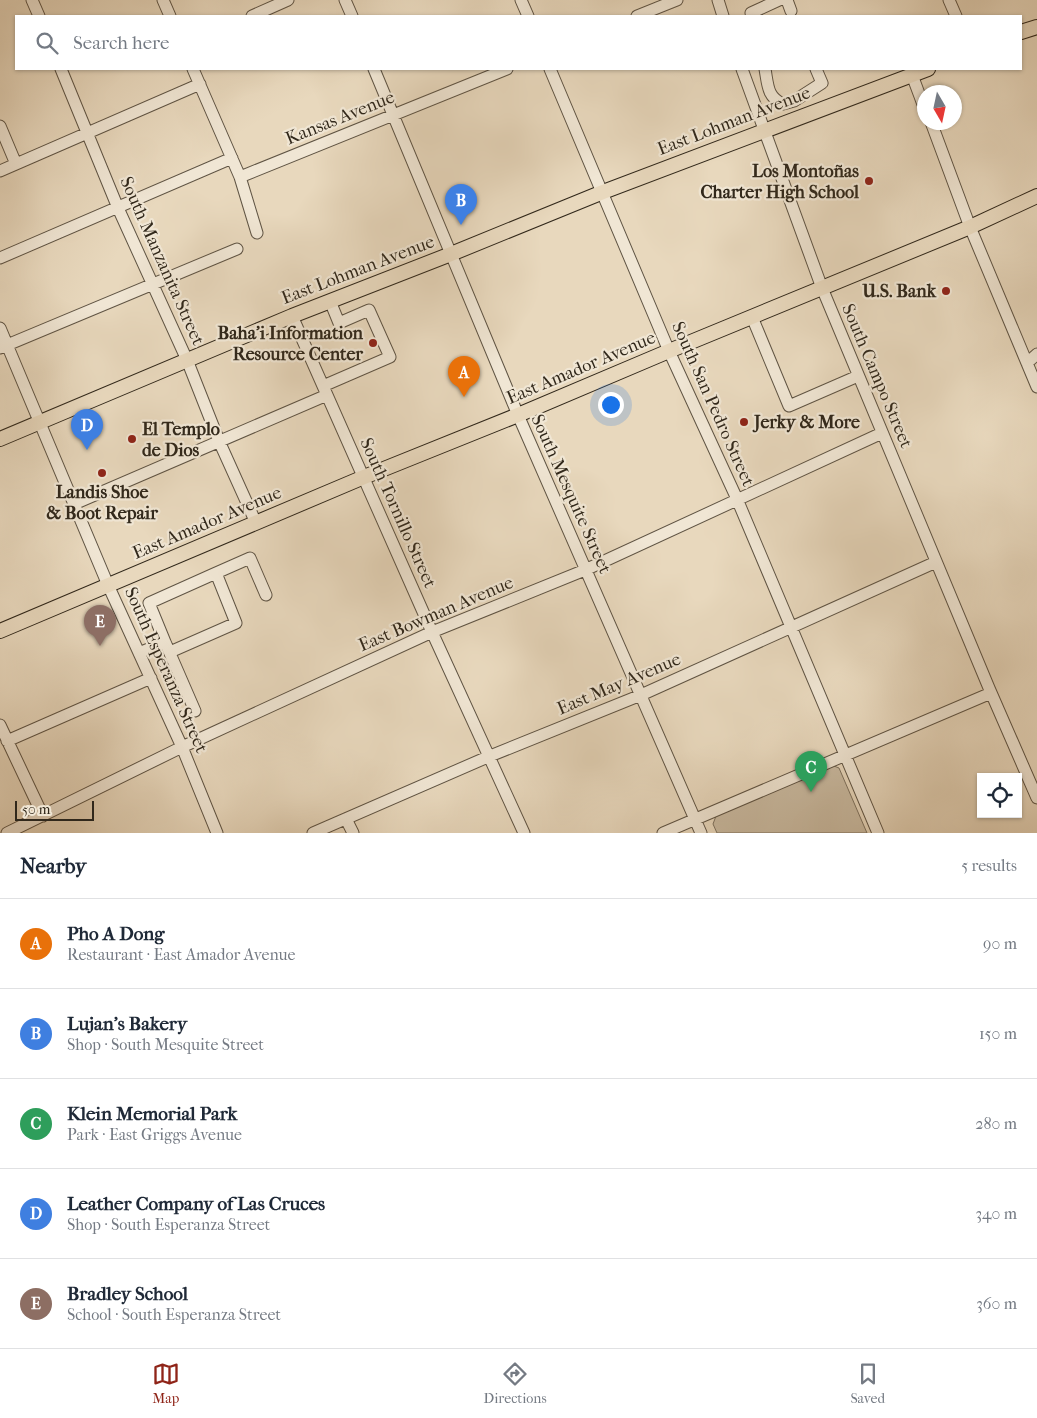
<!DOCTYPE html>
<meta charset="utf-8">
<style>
:root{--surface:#fff;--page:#f6f6f7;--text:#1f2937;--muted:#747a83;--line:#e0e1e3;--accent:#8f2418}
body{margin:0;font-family:"IM FELL French Canon",serif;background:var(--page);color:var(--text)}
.controls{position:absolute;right:15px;bottom:15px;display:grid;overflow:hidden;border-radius:0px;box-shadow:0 1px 4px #0004}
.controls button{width:45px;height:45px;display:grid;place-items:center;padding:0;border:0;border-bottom:1px solid var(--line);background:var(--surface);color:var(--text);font:25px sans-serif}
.compass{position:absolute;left:917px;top:85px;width:45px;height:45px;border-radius:50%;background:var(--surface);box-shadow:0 1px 4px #0004;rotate:171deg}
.scale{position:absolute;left:15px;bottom:12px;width:79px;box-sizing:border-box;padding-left:5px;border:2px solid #31281b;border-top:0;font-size:14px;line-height:18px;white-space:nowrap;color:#31281b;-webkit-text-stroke:4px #f0e6d4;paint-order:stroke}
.you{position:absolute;left:610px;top:404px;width:18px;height:18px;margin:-12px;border:4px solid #fff;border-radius:50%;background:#1a73e8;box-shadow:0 0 0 8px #1a73e833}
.badge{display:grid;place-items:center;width:32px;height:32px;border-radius:50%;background:var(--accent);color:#fff;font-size:16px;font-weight:700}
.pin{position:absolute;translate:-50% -41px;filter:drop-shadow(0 1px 2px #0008)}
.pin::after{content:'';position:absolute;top:26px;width:18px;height:15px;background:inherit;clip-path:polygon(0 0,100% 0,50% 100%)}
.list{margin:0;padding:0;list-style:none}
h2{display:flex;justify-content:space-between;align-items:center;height:65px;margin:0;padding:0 20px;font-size:21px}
h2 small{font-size:16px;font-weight:400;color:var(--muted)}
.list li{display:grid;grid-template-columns:32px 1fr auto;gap:15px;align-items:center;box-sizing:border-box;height:90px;padding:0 20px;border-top:1px solid var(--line)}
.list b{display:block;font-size:19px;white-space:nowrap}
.list p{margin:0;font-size:16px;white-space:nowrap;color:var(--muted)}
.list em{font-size:16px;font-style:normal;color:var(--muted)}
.icon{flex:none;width:28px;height:28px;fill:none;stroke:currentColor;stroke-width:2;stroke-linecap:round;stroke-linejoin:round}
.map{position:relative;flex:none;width:1037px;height:833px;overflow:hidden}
.search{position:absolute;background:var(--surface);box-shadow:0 1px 4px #0004;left:15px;right:15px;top:15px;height:55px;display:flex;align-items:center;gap:12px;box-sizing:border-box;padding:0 18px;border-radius:0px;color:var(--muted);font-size:19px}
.sheet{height:515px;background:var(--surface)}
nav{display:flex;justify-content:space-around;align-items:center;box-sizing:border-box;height:70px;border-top:1px solid var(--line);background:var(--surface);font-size:14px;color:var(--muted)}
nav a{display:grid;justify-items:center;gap:2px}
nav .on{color:var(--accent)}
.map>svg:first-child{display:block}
.green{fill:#c9baa1;stroke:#7d715e}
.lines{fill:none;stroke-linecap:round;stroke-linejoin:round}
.minor-casing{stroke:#5f5444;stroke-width:13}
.major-casing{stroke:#31281b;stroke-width:16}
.minor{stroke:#f0e6d4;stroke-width:11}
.major{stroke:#e8d8bd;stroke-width:14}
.poi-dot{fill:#8f2418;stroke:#f0e6d4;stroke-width:2}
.labels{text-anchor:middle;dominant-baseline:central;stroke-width:4.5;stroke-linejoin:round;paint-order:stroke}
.street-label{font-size:18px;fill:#31281b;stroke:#f0e6d4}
.poi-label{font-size:18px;font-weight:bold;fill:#31281b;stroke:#f0e6d4;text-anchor:end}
</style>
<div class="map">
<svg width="1037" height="833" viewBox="0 0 1037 833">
<rect width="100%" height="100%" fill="#e8d8bd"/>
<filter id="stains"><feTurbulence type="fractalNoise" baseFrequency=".004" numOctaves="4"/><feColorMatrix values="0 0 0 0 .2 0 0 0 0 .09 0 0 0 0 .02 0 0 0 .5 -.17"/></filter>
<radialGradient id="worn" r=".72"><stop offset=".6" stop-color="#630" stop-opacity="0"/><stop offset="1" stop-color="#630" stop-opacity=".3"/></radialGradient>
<path class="green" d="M834 766 839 768 867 833H717L713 824 716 816Z"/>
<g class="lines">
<defs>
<path id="minor" d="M32 0 39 16
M163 0 170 16
M345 0 352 16
M521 0 528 16
M718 0 723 16
M787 0 791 11
M949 0 956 16
M751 13 779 0
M252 16 288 0
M637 16 677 0
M61 69 118 208 187 360 219 441 256 523
M193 69 240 177 257 233
M374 69 518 415 701 833
M550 69 669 351 737 499 878 833
M742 69 822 288 989 688 1037 798
M765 69C768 85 767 97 783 104L794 101 822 83 816 69
M912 75 924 107
M931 122 970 227 1037 387
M0 126 16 164
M0 171 200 84
M240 177 507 69
M0 258 232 158
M292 316 432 632 524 833
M752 317 789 406 858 376
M0 328 108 585 182 747 217 833
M0 348 237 249
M1027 363 1037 354
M323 386 390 357 369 310 339 323 330 301
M74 504 327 395
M216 573 250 558 266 595
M165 642 149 603 216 573 236 623 170 652
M139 653 165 642 195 711
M0 725 43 816
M7 741 151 678
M346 819 353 833
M7 833 182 747 432 632 585 570 882 433
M313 833 490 756 641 695 936 562
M663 833 991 693"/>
<path id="major" d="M1021 32 1037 27
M0 439 292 316 451 254 603 192 928 69
M0 631 364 477 518 415 669 351 970 227 1037 196"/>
</defs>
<use href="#minor" class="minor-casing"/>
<use href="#major" class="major-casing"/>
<use href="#minor" class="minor"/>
<use href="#major" class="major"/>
</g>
<g class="poi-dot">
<circle cx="869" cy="181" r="5"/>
<circle cx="946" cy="291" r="5"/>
<circle cx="373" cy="343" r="5"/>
<circle cx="744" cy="422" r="5"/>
<circle cx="132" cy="439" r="5"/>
<circle cx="102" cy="473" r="5"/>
</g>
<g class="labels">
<g class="street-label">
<text transform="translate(340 118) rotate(-22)">Kansas Avenue</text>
<text transform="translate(734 121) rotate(-21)">East Lohman Avenue</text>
<text transform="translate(162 261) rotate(66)">South Manzanita Street</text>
<text transform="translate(358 270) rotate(-21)">East Lohman Avenue</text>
<text transform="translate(581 368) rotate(-23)">East Amador Avenue</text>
<text transform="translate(877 376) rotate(67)">South Campo Street</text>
<text transform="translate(713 404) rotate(66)">South San Pedro Street</text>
<text transform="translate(571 494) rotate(66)">South Mesquite Street</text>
<text transform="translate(398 513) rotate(66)">South Tornillo Street</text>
<text transform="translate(207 523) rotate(-23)">East Amador Avenue</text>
<text transform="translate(436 614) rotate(-23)">East Bowman Avenue</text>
<text transform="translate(166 670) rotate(66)">South Esperanza Street</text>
<text transform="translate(619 684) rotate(-23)">East May Avenue</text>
</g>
<g class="poi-label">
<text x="859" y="171">Los Montoñas<tspan x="859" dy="21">Charter High School</tspan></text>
<text x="936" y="291">U.S. Bank</text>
<text x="363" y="333">Baha'i Information<tspan x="363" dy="21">Resource Center</tspan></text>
<text x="754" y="422" text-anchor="start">Jerky &amp; More</text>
<text x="142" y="429" text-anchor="start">El Templo<tspan x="142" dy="21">de Dios</tspan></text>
<text x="102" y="492" text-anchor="middle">Landis Shoe<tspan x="102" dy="21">&amp; Boot Repair</tspan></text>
</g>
</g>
<rect width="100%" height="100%" filter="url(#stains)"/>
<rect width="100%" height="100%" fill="url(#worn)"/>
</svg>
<div class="controls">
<button><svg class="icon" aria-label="locate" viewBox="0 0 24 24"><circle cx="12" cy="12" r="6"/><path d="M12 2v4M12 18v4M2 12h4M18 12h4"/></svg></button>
</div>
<svg class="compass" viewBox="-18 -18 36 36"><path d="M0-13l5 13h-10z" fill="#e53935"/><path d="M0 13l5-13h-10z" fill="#747a83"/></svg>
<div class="scale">50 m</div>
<div class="you"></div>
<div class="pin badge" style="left:464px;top:397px;background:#e8710a">A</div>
<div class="pin badge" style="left:461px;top:225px;background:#3f7fe0">B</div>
<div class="pin badge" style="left:811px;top:792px;background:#2e9e5b">C</div>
<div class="pin badge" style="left:87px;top:450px;background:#3f7fe0">D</div>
<div class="pin badge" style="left:100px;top:646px;background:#8d6e63">E</div>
<div class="search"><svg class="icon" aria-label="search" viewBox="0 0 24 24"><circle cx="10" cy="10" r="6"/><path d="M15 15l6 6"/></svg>Search here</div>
</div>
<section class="sheet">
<h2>Nearby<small>5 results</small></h2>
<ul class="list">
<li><span class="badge" style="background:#e8710a">A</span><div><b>Pho A Dong</b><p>Restaurant · East Amador Avenue</p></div><em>90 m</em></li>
<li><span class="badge" style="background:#3f7fe0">B</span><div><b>Lujan's Bakery</b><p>Shop · South Mesquite Street</p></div><em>150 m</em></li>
<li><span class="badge" style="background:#2e9e5b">C</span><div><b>Klein Memorial Park</b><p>Park · East Griggs Avenue</p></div><em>280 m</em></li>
<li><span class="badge" style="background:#3f7fe0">D</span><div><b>Leather Company of Las Cruces</b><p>Shop · South Esperanza Street</p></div><em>340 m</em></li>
<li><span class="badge" style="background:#8d6e63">E</span><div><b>Bradley School</b><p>School · South Esperanza Street</p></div><em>360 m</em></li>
</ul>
</section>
<nav>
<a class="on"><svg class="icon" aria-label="map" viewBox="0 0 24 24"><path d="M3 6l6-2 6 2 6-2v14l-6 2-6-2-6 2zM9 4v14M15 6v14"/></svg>Map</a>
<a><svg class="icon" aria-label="directions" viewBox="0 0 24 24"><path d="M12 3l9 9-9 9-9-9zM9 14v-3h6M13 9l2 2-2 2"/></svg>Directions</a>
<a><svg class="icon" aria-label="saved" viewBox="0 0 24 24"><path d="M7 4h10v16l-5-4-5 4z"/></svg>Saved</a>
</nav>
